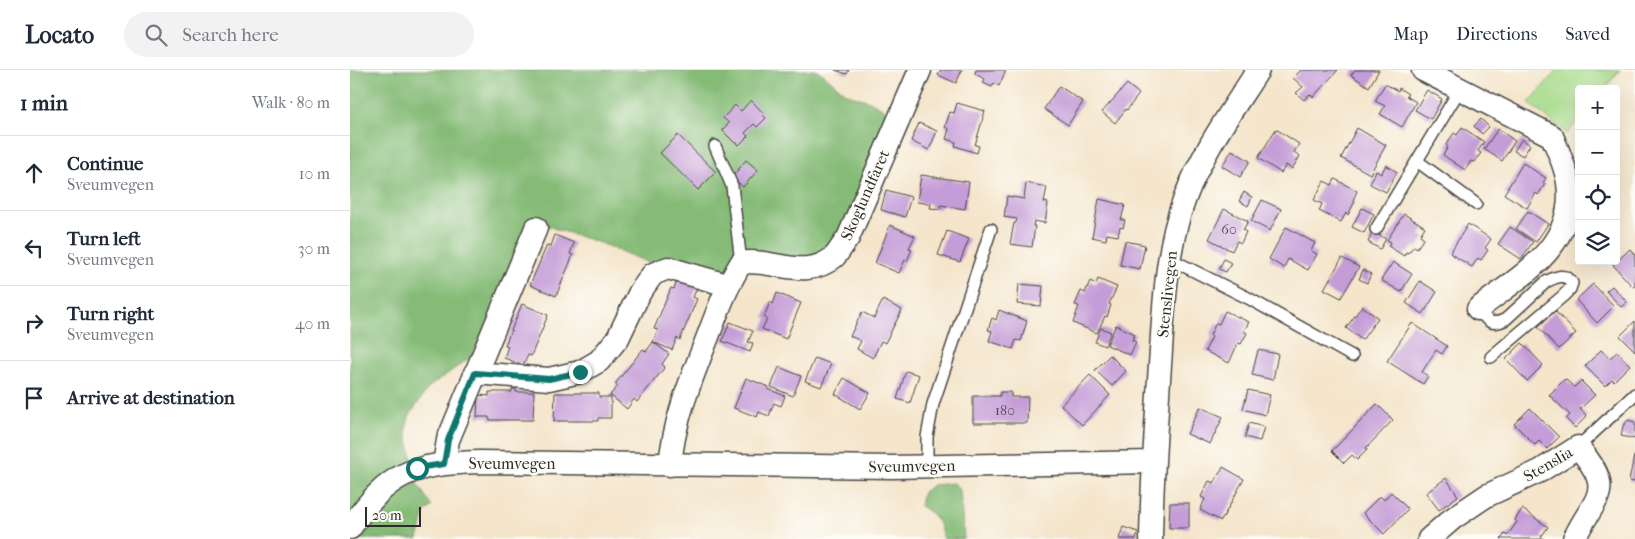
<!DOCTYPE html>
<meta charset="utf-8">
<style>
:root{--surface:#fff;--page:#f2f2f3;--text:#1f2937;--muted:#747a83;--line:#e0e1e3}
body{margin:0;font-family:"IM FELL French Canon",serif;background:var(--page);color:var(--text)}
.controls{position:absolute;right:15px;top:15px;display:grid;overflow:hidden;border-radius:5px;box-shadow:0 5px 20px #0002}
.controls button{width:45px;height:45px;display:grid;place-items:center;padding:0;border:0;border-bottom:1px solid var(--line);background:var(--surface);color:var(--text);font:25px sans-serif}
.scale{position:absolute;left:15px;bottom:12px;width:56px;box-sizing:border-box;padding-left:5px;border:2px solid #2b2b2b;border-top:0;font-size:14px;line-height:18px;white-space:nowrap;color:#2b2b2b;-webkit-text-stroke:4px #fdfcf7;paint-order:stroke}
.stop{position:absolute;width:15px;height:15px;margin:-11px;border:4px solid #0f766e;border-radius:50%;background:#fff}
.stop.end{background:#0f766e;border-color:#fff;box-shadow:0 1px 5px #0008}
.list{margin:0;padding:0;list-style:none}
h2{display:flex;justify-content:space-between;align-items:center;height:65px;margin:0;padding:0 20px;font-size:21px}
h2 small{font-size:16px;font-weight:400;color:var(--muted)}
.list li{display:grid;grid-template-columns:32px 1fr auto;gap:15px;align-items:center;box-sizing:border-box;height:75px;padding:0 20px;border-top:1px solid var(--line)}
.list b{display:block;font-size:19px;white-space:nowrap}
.list p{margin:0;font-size:16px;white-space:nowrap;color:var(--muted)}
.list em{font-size:16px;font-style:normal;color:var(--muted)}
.icon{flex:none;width:28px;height:28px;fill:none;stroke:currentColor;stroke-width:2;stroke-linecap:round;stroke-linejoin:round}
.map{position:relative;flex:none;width:1285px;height:469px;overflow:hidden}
header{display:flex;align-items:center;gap:30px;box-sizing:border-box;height:70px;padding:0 25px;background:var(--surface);border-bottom:1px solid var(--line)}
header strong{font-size:24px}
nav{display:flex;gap:28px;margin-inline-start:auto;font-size:18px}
.search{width:350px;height:45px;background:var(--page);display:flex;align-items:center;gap:12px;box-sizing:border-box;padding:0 18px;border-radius:28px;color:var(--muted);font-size:19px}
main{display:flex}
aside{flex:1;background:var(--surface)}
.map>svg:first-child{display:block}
.green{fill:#a7db8b;stroke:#69835b}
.forest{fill:#85bb77;stroke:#587351}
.building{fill:#c49cd7}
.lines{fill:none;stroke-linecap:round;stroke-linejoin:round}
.service-casing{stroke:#494743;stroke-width:14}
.minor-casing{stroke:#494743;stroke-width:25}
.service{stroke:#fff;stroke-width:11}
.minor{stroke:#fff;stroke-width:22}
.route{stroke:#0f766e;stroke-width:6}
.labels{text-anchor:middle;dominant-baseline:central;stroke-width:5;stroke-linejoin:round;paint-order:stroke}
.number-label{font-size:14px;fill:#514756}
.street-label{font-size:16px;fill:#2b2b2b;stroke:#fdfcf7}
</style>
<header>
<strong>Locato</strong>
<div class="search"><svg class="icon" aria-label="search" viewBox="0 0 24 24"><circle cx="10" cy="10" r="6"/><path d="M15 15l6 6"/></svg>Search here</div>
<nav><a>Map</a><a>Directions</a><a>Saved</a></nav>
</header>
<main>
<aside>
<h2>1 min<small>Walk · 80 m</small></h2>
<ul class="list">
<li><svg class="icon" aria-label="ahead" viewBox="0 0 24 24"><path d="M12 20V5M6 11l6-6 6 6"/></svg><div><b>Continue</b><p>Sveumvegen</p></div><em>10 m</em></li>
<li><svg class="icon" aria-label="left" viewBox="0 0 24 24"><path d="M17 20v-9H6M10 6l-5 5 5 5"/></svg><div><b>Turn left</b><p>Sveumvegen</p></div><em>30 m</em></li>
<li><svg class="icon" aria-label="right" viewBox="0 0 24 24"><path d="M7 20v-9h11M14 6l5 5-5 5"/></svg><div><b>Turn right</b><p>Sveumvegen</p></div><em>40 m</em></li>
<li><svg class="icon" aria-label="arrive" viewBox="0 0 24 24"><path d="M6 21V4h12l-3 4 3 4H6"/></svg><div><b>Arrive at destination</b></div></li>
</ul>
</aside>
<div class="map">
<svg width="1285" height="469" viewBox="0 0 1285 469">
<rect width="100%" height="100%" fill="#fdfcf7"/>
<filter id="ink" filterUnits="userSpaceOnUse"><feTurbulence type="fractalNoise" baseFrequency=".02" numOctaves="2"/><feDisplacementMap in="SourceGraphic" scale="10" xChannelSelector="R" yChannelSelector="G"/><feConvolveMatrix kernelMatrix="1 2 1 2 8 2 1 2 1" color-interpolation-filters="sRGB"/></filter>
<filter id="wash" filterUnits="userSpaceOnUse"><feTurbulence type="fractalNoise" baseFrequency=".0096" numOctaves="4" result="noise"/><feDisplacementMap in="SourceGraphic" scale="20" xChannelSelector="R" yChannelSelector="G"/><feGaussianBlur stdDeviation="1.12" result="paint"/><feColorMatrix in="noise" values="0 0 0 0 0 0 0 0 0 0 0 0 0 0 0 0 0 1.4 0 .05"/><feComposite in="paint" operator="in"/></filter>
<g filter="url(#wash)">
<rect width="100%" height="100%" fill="#f4e5cb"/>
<path class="green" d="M1207 0H1270L1254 19H1229V49L1217 64 1179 33Z"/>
<path class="forest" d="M0 0H465L473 4 495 23 519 31 534 39 542 63 492 184 394 199 375 216 307 196 250 173 191 154 122 286 79 317 59 346 56 359 67 414 82 436 75 442 68 469H0Z
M604 413 610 421 614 469H593C589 450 587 446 570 436L573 422 583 415Z"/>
<g id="blocks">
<path class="building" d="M485 0H499L497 4Z
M591 0H612L606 13 588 5Z
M626 0H656L649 16 644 13 642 17 633 13 635 9 625 4Z
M951 0H988L963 27 960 24 954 30 946 23 953 17 943 8Z
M1005 0H1029L1019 17 1001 5Z
M777 14 789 24 777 40 776 39 765 53 752 42Z
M1035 14 1048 21 1049 18 1058 24 1056 26 1066 32 1052 57 1030 44 1035 36 1025 31Z
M709 16 733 32 718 55 694 39Z
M1077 20 1092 29 1081 49 1065 40Z
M401 30 414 44 413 45 416 48 407 57 404 54 395 63 398 66 389 75 386 72 385 73 372 60 379 53 373 48 385 35 391 41Z
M607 33 635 41 625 75 629 76 627 83 605 76 606 72 596 69 599 59 595 57 600 42 604 43Z
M1131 49 1139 57 1132 64 1124 56Z
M569 53 587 61 579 80 561 71Z
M1112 57 1134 72 1128 81 1131 83 1124 92 1121 91 1115 100 1093 85 1098 77 1096 75 1104 63 1107 65Z
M1007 58 1036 75 1020 104 991 88Z
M926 59 949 74 944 82 950 86 942 99 936 95 931 103 908 88Z
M1148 59 1165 71 1152 91 1134 79Z
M328 65 366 102 348 120 310 83Z
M1172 69 1180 75 1173 86 1164 81Z
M882 80 900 91 890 107 872 96Z
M396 90 408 100 393 117 382 107Z
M1173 93 1196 108 1193 113 1195 114 1188 125 1186 123 1177 138 1154 124Z
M1036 95 1047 102 1036 122 1020 114 1026 101 1031 104Z
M571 105 619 112 615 139 591 135 590 139 580 138 581 134 567 132Z
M985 109 1007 121 1003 130 1005 131 998 145 996 143 991 152 969 141 972 134 964 130 974 111 982 115Z
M676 113 697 117 694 132 698 133 695 153 684 151 683 156H685L682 177 660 174 664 153H666L667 149 654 147 657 126 674 129Z
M536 120 561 127 555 147 531 140Z
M894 122 902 127 898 136 889 131Z
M749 129 775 135 771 150H775L773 158 770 157 768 166 757 164 756 170 742 167Z
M912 130 931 139 920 161 901 151Z
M1012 138 1024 144 1014 163 1002 157Z
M874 139 898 151 893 160 896 162 891 173 887 171 882 181 859 169Z
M1178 141 1198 154 1186 172 1166 159Z
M1054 144 1075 157 1070 165 1074 168 1067 178 1064 176 1058 183 1056 182 1054 186 1038 176 1041 172 1037 170Z
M1118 154 1141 169 1135 178 1138 180 1131 190 1128 188 1122 197 1100 183Z
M540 155 565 166 559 178 562 179 557 191 555 190 549 203 525 193Z
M936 157 965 173 961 181 967 184 958 200 938 189 934 198 919 189Z
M1160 157 1183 172 1171 189 1148 174Z
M597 161 619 169 610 192 588 185Z
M1023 162 1036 169 1030 179 1018 172Z
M205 165 224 173 220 184 223 185 206 226 180 215 197 175 201 176Z
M775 171 795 175 790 199 770 195Z
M1280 179 1285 185V216L1283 217 1263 195Z
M992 188 1009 197 991 228 974 219Z
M874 189 881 193 876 202 869 199Z
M1043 192 1062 204 1051 222 1031 210Z
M1013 200 1021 204 1017 213 1009 209Z
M328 208 348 216 343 227 347 229 330 270 327 268 322 280 303 272 308 260 304 259 321 218 324 219Z
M748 209 767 217 759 234 761 235 757 247 755 246 747 263 723 253 729 236 725 235 731 221 735 223 740 211 746 214Z
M1070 211 1087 222 1073 244 1056 233Z
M669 214 693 216 691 236 667 234Z
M1243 214 1264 236 1247 253 1226 230Z
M1262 216 1277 232 1271 237 1256 221Z
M427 223 451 233 436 269 412 259 417 249 414 247 420 232 423 234Z
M533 230 552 240 535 273 531 271 523 288 507 279 511 271 500 266 512 242 524 248Z
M172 234 198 245 181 286 178 285 173 295 154 288 158 276 155 275Z
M1012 236 1028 248 1012 270 996 258Z
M649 240 677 251 671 271 666 270 663 279 639 271 642 261 638 260 642 248 646 250Z
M875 241 899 252 894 261 897 263 891 274 888 273 879 293 855 281 862 267 860 265 866 253 869 254Z
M1205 241 1226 263 1209 279 1188 257Z
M1285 251V281L1270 266Z
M380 252 403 261 398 272 403 273 400 282 372 271Z
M1062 253 1097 276 1092 284 1086 280 1072 302 1078 306 1073 314 1037 291Z
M766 255 785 264 782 270 786 272 780 285 757 275Z
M751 258 761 262 755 276 745 272Z
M303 272 319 284 312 294 315 297 287 332 284 329 277 339 260 325 268 316 265 314 293 279 296 282Z
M1172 273 1193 295 1177 311 1156 289Z
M908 280 928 284 923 310 902 305Z
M1251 280 1260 288 1267 282 1280 295 1264 311 1262 309 1255 316 1235 296Z
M760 285 776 301 762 316 745 300Z
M465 288 481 294 471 317 455 311Z
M429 297 451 306 443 326 421 317Z
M556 301 569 305 560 333 547 329Z
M740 305 760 325 732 355 711 335Z
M396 308 419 317 418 319 435 326 431 336 424 333 419 346 409 342 407 347 384 338Z
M494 308 520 323 510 339 485 324Z
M1215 309 1224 317 1231 311 1245 325 1230 339 1237 346 1225 358 1216 349 1220 345 1199 325Z
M162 319H166V322H184L183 350H139V347H127L128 325 139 326V322H162Z
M898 320 920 325 915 345 893 339Z
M650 322H661V327H678L677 353H623V326H650Z
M205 323H249V327H261V348H248V351H204Z
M1027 334 1043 350 1016 378 1017 380 1007 390 1002 385 994 393 982 381Z
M850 337 873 347 860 374 837 364Z
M1180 338 1209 367 1197 379 1189 371 1185 375 1164 354Z
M1278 350 1285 352V369L1271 366 1273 356Z
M899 353 914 357 910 371 895 367Z
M1284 386H1285V412L1279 411Z
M873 397 894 409 871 451 850 440 855 429 851 427 859 411 864 413Z
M1096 408 1108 426 1089 440 1076 423Z
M1041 422 1058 439 1034 464 1013 443 1030 426 1034 430Z
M820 433H839V458H819Z
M1172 439 1198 457 1191 467 1194 469H1151L1155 464 1157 466 1167 452 1165 450Z
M773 457 788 462 786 469H769Z"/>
</g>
</g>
<g filter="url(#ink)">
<use href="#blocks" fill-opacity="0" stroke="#494743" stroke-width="1"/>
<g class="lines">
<defs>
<path id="service" d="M365 76 382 116 391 193
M1067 91 1126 134
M1026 159 1110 19
M820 189 898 228 1002 286
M1128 239C1137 251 1141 257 1156 249L1196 212C1205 207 1216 202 1222 213L1220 219 1213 226 1141 287
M1228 377 1285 324
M577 396V367L583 334 641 159"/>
<path id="minor" d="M1073 0 1202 66C1208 81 1216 97 1218 113 1227 176 1171 205 1128 239
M125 303 199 309 230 302 249 291 268 268 290 222 303 204 318 198 377 215
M94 394 98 370 186 158
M320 395C324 351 339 315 355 274 366 246 375 219 391 193 422 187 454 212 484 187 489 182 493 174 498 168L570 0
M0 458C39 402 62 394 129 392L542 397 804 392
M801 469C802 411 806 353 810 295 814 240 815 180 835 128 852 82 882 41 908 0
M1079 469 1102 449 1136 426 1190 401 1228 377C1267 423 1245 425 1224 469"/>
</defs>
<use href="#service" class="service-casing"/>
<use href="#minor" class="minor-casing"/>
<use href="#service" class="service"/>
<use href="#minor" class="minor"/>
</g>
</g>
<g class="lines" filter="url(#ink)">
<path class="route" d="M67 398 94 394 98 370 125 303 199 309 230 302"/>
</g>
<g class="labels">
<g class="number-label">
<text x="879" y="159">60</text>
<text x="655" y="340">180</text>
</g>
<g class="street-label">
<text transform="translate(515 125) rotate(-66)">Skoglundfaret</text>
<text transform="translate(817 224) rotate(-84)">Stenslivegen</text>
<text x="162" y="393">Sveumvegen</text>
<text transform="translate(1198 394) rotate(-30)">Stenslia</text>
<text transform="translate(562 396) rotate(-1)">Sveumvegen</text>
</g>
</g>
</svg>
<div class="controls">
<button>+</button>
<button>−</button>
<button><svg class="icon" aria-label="locate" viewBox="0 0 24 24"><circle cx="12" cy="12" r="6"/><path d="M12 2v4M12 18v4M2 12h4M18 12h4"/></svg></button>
<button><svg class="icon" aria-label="layers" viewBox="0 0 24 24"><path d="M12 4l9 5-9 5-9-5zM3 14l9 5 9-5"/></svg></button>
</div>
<div class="scale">20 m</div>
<div class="stop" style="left:67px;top:398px"></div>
<div class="stop end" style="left:230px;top:302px"></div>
</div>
</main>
